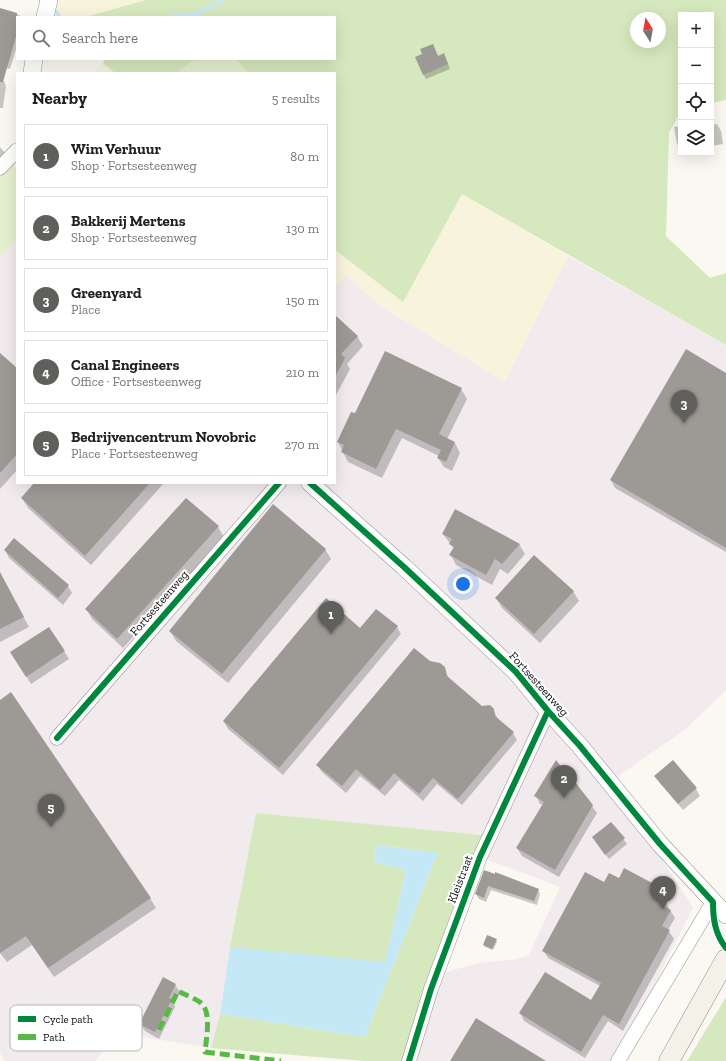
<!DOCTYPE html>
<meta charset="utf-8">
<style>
:root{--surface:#fff;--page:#f6f6f6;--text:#202124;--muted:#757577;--line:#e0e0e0;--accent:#5f5f5c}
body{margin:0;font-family:"Zilla Slab",serif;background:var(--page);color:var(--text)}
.controls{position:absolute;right:12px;top:12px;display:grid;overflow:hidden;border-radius:0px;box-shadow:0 4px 16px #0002}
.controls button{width:36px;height:36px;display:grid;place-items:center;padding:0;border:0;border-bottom:1px solid var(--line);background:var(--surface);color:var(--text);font:20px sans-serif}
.compass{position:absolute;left:630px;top:12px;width:36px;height:36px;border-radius:50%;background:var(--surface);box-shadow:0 4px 16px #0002;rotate:349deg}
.you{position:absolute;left:463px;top:584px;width:14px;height:14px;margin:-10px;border:3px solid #fff;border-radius:50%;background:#1a73e8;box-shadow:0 0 0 6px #1a73e833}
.badge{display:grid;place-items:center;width:26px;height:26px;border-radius:50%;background:var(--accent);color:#fff;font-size:13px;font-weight:700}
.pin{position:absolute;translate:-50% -33px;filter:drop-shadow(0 1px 2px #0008)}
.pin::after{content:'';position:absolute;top:21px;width:14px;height:12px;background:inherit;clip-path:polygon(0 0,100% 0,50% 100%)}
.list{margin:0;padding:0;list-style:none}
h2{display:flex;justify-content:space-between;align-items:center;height:52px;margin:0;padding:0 16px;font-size:17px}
h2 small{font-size:13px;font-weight:400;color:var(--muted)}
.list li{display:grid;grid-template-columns:26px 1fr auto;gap:12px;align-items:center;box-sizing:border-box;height:64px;margin:0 8px 8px;padding:0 8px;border:1px solid var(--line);border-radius:0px}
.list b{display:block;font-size:15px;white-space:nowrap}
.list p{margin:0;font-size:13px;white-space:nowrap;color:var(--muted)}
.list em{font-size:13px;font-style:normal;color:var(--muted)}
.icon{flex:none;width:22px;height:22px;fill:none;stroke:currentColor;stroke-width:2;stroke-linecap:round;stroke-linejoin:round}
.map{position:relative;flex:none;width:726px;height:1061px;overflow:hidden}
.search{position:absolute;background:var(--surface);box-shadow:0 4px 16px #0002;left:16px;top:16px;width:320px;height:44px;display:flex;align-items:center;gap:10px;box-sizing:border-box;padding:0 14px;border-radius:0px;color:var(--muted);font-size:15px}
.panel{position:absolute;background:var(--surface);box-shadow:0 4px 16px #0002;left:16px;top:72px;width:320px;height:412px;border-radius:0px}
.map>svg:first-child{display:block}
.industrial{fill:#f1ebee}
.farmland{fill:#f7f3dc}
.green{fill:#e5f0cf}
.forest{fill:#d6e8bd;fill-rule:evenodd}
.water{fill:#c5e8f6}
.shadow{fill:#0003}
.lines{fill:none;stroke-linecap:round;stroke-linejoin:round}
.stream{stroke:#c5e8f6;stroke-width:3.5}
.building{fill:#9d9a96}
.minor-casing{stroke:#93928f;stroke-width:15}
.tertiary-casing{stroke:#93928f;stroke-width:18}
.secondary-casing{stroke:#8a8985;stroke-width:21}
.minor{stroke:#fefefd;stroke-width:14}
.tertiary{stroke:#fefefd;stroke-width:17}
.secondary{stroke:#f4f2e8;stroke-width:20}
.quiet{stroke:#58b947;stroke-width:5;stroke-dasharray:10 5;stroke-linecap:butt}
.cycleway-casing{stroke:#fff;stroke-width:8}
.cycleway{stroke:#00873e;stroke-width:6}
.labels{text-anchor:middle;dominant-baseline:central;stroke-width:4;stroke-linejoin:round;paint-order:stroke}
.street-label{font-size:12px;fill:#0c0c0c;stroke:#fff}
.key{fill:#fff;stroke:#b6b6b6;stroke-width:1}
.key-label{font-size:11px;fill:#0c0c0c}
</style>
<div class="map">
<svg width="726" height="1061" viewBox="0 0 726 1061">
<rect width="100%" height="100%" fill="#faf8f0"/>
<path class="industrial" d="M17 238V483H335V286L346 275 382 307 505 381 568 256 726 345V690L686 729 621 774 608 794 652 845 693 907 617 1061H414L442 973 479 963 517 959 529 955 560 887 486 859 482 835 256 813 230 947 220 1014 211 1048 118 1033 95 1061H5L0 1053V256Z"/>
<path class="farmland" d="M57 0H146L85 17H53Z
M103 63 115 73H94Z
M462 194 568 256 505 382 382 307 346 276 335 286V250L403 302Z"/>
<path class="green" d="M195 59H235L249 73H177Z
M14 160 17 174V238L0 256V176Z"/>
<path class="forest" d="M146 0H726V100L711 103V15H681V111L669 133 666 236 710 278 726 273V345L462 194 403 302 335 250V73H249L235 59H335V17H85ZM636 18H660V42H636Z
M106 59H195L177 73H115L103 63Z
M256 813 482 835 402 1061H365L211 1048 220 1014 365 1037 433 864 439 853 376 845 374 862 406 870 385 963 230 947Z
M726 997V1061H687Z"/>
<path class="water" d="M376 845 439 853 433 864 365 1037 220 1014 230 947 385 962 406 870 374 862Z"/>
<path class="shadow" d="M0 9 24 17H17V46L10 69 0 66Z
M433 45 438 57 446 59 450 69 426 79 423 74 424 55Z
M0 81H4L6 86 3 108H0Z
M717 124 721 131 723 144 711 146V125Z
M681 126V150L677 144 674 127Z
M0 147 7 155 0 163Z
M335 317 357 336 363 346 347 364 350 369 335 397Z
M0 354 17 369V470L0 489Z
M726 374V552L615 488 611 480Z
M461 389 467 399 447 439 455 443 460 453 452 471 444 467 438 458 439 456 402 438 382 478 348 462 338 442 355 415Z
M36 483H164L91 565 28 508 22 498Z
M186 500 218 527 224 537 123 648 92 619 87 610Z
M443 534 519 544 525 554 508 574 500 569 492 585 456 565 451 555 454 549Z
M325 549 331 559 228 683 176 641 170 631Z
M5 550 68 586 72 593 63 605 9 558Z
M0 580 8 589 29 627 0 642Z
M573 591 579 601 540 643 502 608 496 598Z
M397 627 401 634 283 775 228 729 224 722 361 629Z
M49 628 69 659 31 684 16 660Z
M429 662 444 668 449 679 482 707 493 709 498 720 513 733 517 740 462 805 437 784 423 801 399 780 385 796 360 776 346 793 322 772 317 765Z
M0 701 150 898 156 908 54 977 32 945 7 962 0 953Z
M656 776 696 789 700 796 683 810 660 783Z
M536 796 592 806 597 813 559 877 522 856 517 848 543 805 540 804Z
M611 823 627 844 609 859 596 842Z
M485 871 538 890 540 894 537 905 491 890 486 902 479 899 476 894Z
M604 883 665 902 675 918 668 930 674 939 623 1031 608 1021 585 1058 524 1021 520 1013 591 1001 600 986 548 958 544 951Z
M496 940 497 942 493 950 485 947 484 945Z
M175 985 180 992 174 1004 175 1007 159 1039 145 1031 140 1024Z"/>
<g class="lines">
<path class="stream" d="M57 12 59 17
M164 17 196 14 223 0"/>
</g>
<path class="building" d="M0 8 17 13V33L3 82H0Z
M433 44 438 56 444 53 448 64 423 75 415 57 422 54 420 49Z
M335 315 358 336 341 354 345 358 335 377Z
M686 349 726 373V548L610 480Z
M385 351 462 388 439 434 455 442 446 462 437 458 441 450 396 429 376 469 341 452 344 445 337 442 351 412 355 413Z
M0 353 17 368V454L0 473Z
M34 483H150L85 556 21 498Z
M186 498 219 526 117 639 85 609Z
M273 504 326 549 222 674 169 631Z
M455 509 520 544 502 564 495 559 486 575 449 555 454 547 449 544 452 539 442 534Z
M14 538 69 585 58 598 4 550Z
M534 555 574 591 534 634 495 598Z
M0 572 24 617 0 629Z
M326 598 360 628 376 609 398 626 279 768 223 721Z
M49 627 65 651 26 677 10 652Z
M414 648 430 661 440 663 445 667 447 676 482 706 490 705 494 709 495 716 514 732 458 799 433 778 419 794 394 773 380 790 356 769 342 786 316 765Z
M11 692 151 898 48 968 26 936 0 953V700Z
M556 760 563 769 564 768 593 805 555 870 516 848 544 802 534 796Z
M673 760 697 788 678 804 654 776Z
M611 822 625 838 605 855 592 837Z
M624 868 654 884 665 901 663 906 671 910 662 926 670 930 619 1024 603 1015 581 1052 519 1013 545 972 591 1000 601 983 542 951 585 872 604 882 609 873 619 878Z
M484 870 495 874V872L539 889 534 901 488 886 484 898 475 894Z
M487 935 497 939 492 949 483 945Z
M163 977 176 984 169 998 172 999 155 1032 139 1024Z
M476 1018 546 1061H450Z"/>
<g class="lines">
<defs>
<path id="minor" d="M0 168 17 150
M57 738 279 483
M409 1061 431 989 480 857 548 711
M618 1061 713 902"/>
<path id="tertiary" d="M45 17 49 0
M32 73 34 59
M310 483 404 567 516 672 548 711 580 746 660 844 726 915"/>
<path id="secondary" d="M669 1061 726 959"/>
</defs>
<use href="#minor" class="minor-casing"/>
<use href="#tertiary" class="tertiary-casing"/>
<use href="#secondary" class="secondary-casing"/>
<use href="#minor" class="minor"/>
<use href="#tertiary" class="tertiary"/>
<use href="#secondary" class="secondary"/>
<path class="quiet" d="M159 1030 178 991C185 995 195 998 201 1003 212 1012 206 1040 205 1052L281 1061"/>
<defs>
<path id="cycleway" d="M310 483 404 567 516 672 548 711 580 746 660 844 713 902C713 919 715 934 726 948
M57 738 279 483
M409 1061 431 989 480 857 548 711"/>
</defs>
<use href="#cycleway" class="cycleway-casing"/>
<use href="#cycleway" class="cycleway"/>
</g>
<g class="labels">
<g class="street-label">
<text transform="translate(159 603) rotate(-49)">Fortsesteenweg</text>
<text transform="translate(539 684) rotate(48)">Fortsesteenweg</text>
<text transform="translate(460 879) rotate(-69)">Kleistraat</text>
</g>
</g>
<rect x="10" y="1005" width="132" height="46" rx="6" class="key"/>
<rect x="18" y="1016" width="18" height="6" fill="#00873e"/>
<rect x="18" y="1034" width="18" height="6" fill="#58b947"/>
<g class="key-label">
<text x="43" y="1023">Cycle path</text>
<text x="43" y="1041">Path</text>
</g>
</svg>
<div class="controls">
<button>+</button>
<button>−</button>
<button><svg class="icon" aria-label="locate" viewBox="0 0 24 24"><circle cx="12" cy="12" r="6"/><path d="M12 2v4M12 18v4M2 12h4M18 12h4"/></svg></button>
<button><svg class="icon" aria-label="layers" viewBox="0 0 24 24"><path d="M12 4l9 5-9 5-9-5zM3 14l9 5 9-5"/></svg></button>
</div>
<svg class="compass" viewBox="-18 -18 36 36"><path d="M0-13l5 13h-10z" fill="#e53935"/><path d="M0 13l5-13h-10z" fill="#757577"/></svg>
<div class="you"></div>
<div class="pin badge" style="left:331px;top:634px">1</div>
<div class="pin badge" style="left:564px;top:798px">2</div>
<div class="pin badge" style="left:684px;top:423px">3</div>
<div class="pin badge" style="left:663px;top:909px">4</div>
<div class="pin badge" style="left:51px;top:827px">5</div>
<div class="search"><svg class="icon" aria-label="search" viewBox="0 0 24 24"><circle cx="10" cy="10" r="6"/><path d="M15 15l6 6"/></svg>Search here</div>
<section class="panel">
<h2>Nearby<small>5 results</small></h2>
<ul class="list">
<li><span class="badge">1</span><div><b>Wim Verhuur</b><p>Shop · Fortsesteenweg</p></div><em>80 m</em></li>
<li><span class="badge">2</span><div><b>Bakkerij Mertens</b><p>Shop · Fortsesteenweg</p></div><em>130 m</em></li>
<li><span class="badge">3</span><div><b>Greenyard</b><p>Place</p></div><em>150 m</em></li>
<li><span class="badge">4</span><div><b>Canal Engineers</b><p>Office · Fortsesteenweg</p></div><em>210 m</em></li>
<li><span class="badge">5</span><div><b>Bedrijvencentrum Novobric</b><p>Place · Fortsesteenweg</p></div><em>270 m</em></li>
</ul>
</section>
</div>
